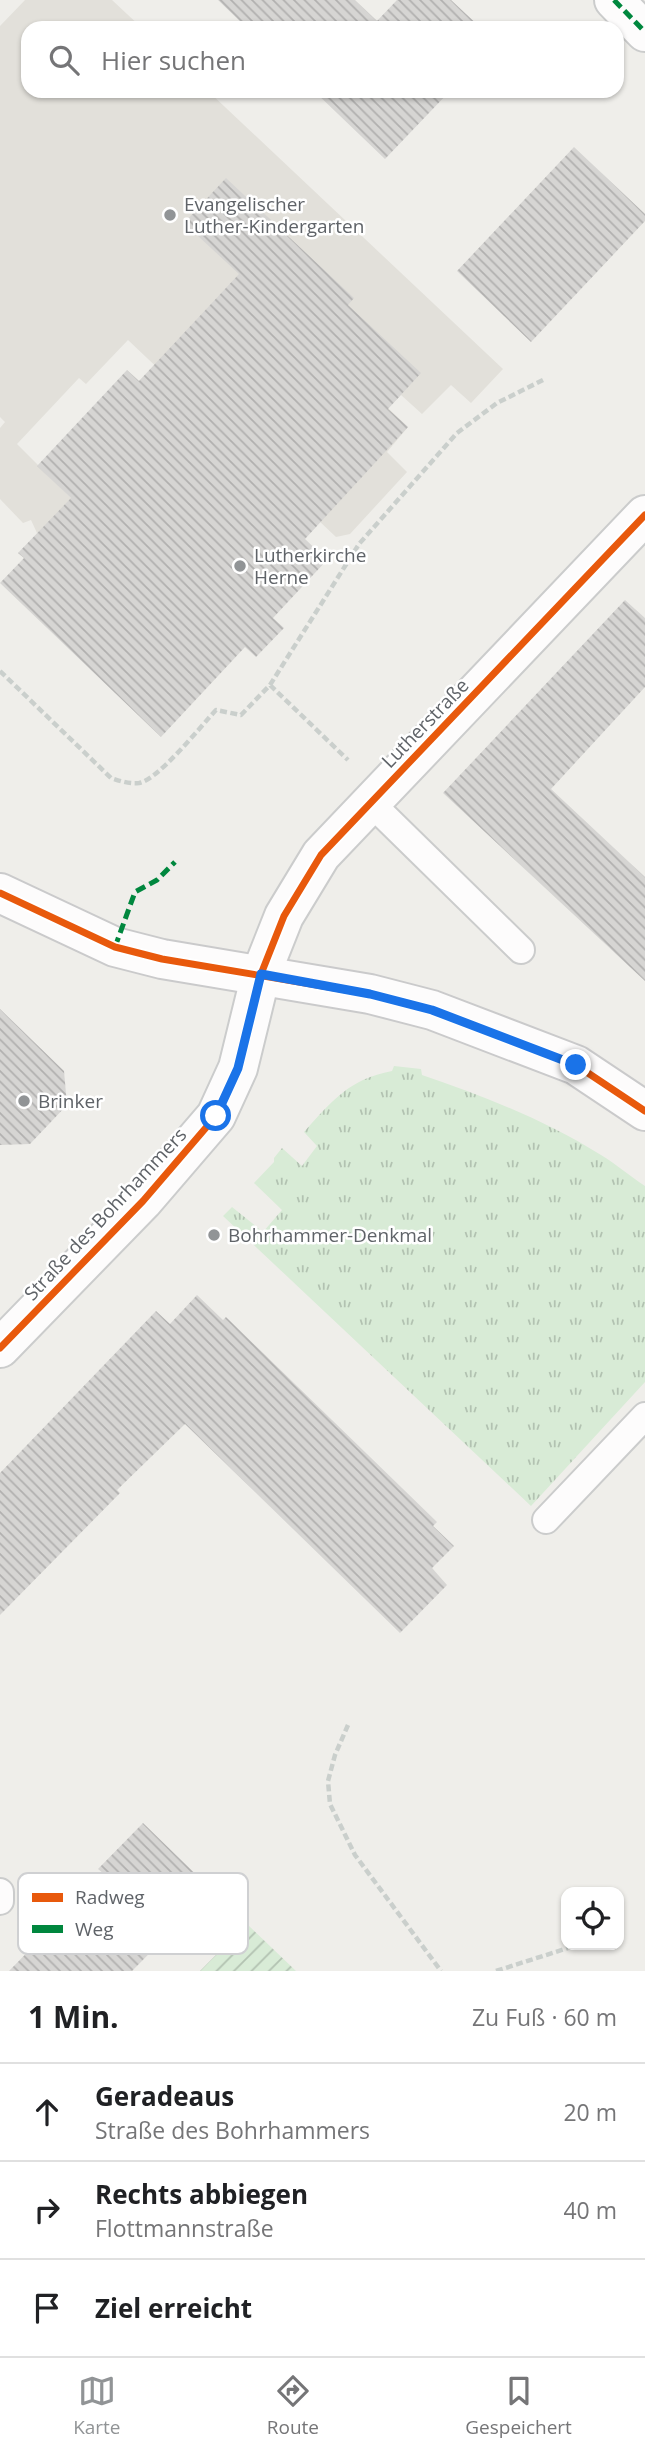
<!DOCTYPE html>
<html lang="de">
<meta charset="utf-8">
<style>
:root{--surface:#fff;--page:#f2f2f2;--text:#202124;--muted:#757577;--line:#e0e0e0;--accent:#919496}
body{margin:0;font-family:"Open Sans",sans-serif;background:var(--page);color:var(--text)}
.controls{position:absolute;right:21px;bottom:21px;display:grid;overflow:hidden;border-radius:14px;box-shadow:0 2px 5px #0004}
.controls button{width:63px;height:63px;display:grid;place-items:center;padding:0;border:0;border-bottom:2px solid var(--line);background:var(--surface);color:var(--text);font:35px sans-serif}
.stop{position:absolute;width:21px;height:21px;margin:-16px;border:5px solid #1a73e8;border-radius:50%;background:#fff}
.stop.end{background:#1a73e8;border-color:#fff;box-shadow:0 2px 7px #0008}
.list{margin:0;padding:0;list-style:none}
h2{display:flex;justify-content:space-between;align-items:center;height:91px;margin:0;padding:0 28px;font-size:30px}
h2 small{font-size:23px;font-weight:400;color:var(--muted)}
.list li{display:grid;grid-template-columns:46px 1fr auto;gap:21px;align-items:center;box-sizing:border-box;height:98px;padding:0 28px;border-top:2px solid var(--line)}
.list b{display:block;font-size:26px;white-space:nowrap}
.list p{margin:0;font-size:23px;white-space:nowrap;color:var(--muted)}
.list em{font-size:23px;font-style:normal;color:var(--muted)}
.icon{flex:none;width:38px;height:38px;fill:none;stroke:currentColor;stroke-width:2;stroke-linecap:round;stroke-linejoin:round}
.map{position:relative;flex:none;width:645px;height:1971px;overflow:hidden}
.search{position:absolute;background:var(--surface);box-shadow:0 2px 5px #0004;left:21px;right:21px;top:21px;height:77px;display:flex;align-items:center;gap:18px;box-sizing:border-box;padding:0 24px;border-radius:21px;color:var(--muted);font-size:26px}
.sheet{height:385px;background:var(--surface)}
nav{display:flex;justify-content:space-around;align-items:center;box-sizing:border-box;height:98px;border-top:2px solid var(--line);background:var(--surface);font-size:19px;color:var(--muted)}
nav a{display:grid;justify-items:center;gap:4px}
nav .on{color:var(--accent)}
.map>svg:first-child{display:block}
.education{fill:#e2e0da}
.park{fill:url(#park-tufts)}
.garden{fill:url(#garden-furrows)}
.building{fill:url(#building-back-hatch)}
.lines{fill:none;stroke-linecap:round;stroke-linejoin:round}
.lane-casing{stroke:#cbcccc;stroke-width:30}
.street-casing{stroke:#cbcccc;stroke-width:42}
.secondary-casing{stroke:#cacacb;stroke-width:42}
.path{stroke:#cacfcc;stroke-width:4.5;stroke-dasharray:7 3.5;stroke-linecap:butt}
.lane{stroke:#fdfcfc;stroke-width:26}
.street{stroke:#fdfcfc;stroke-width:38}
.secondary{stroke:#fdfcfc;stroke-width:38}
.quiet{stroke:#00873e;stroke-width:5;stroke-dasharray:10 5;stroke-linecap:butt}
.cycleway-casing{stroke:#fff;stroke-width:11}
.cycleway{stroke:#e8590c;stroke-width:7}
.route{stroke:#1a73e8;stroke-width:9}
.poi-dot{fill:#919496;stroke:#fff;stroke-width:2.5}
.labels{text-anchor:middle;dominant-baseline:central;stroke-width:5;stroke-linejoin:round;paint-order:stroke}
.poi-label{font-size:19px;fill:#5f6368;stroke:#fff;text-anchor:start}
.street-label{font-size:19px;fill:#5f6368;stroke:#fff}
.key{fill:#fff;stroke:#cfd0d2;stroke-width:2}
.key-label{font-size:19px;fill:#5f6368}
</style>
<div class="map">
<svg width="645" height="1971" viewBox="0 0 645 1971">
<defs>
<pattern id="park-tufts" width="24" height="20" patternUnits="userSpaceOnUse" patternTransform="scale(1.75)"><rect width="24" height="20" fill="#d8ebd6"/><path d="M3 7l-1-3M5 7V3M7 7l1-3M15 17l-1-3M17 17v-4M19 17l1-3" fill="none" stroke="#b2c2b1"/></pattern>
<pattern id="garden-furrows" width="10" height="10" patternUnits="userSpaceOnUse" patternTransform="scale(1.75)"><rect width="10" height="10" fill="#d8ebd6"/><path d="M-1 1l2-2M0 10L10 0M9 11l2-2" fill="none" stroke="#b2c2b1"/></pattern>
<pattern id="building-back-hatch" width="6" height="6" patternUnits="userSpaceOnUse" patternTransform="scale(1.75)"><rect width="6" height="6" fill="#d6d5d3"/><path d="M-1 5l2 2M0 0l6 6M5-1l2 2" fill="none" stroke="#b1b0af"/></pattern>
</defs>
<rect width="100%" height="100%" fill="#efeeea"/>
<path class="education" d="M25 0H112L142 28H28V91H208L503 369 471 403 451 385 422 414 401 395 388 408 408 427 387 452 407 472 350 534 336 537 128 340 86 384 79 378 17 444 77 504 37 533 31 520 23 523 0 499V428L5 422 0 417V26Z"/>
<path class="park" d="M394 1066 421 1069 422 1075C484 1096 545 1120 601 1155 616 1164 630 1176 645 1186V1382L531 1506 223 1216 232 1207 263 1232 282 1210 254 1183 274 1162V1158L282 1148 302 1166 317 1146 304 1132C332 1101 349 1079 392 1071Z"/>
<path class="garden" d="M247 1924 296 1971H200Z"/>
<path class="building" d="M218 0H355L377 21 397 0H451L481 28H247Z
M314 91H450L385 159Z
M574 147 645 214V221L531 342 457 271Z
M226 178 354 298 348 305 421 373 388 409 408 427 305 539 327 560 273 618 284 628 256 657 245 647 161 737 0 583 24 558 18 553 71 498 37 466 127 370 139 381 239 274 184 223Z
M625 600 645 618V687L551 789 645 877V981L443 793Z
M0 1009 64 1071 67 1105 30 1144 0 1145Z
M197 1295 223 1320 226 1317 437 1522 433 1526 454 1546 432 1568 447 1585 400 1633 185 1424 117 1490 120 1493 0 1615V1473L156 1311 170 1324Z
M143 1823 212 1890 132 1971H9L104 1874 98 1869Z"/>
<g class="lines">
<defs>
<path id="lane" d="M371 803 521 950
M546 1520 645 1416
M0 1892V1901"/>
<path id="street" d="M614 0 645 32
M0 1348 143 1201 216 1116 238 1068 261 974 284 916 321 855 645 515"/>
<path id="secondary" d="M0 893 115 947 162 959 370 994 432 1010 576 1065 645 1111"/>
</defs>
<use href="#lane" class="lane-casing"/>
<use href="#street" class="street-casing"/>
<use href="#secondary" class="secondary-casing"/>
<path class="path" d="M0 671 111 778C120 781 129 784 139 783 158 780 201 726 216 710L241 715 270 685 359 544 457 433 497 403 543 380
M270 685 348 760
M348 1725 335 1755 328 1781 330 1804 355 1855 441 1971
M496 1971 568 1948"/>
<use href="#lane" class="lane"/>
<use href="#street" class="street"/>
<use href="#secondary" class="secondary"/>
<path class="quiet" d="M614 0 645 32
M115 947 135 892 157 880 175 862"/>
<defs>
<path id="cycleway" d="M0 893 115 947 162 959 370 994 432 1010 576 1065 645 1111
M0 1348 143 1201 216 1116 238 1068 261 974 284 916 321 855 645 515"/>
</defs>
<use href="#cycleway" class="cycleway-casing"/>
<use href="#cycleway" class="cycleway"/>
</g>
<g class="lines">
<path class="route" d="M216 1116 238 1068 261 974 370 994 432 1010 576 1065"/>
</g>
<g class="poi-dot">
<circle cx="170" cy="215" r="7"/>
<circle cx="240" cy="566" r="7"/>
<circle cx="24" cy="1101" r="7"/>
<circle cx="214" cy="1235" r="7"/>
</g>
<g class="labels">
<g class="poi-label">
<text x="184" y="204">Evangelischer<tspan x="184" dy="22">Luther-Kindergarten</tspan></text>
<text x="254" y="555">Lutherkirche<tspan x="254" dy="22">Herne</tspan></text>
<text x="38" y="1101">Brinker</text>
<text x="228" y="1235">Bohrhammer-Denkmal</text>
</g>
<g class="street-label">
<text transform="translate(425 723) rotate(-46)">Lutherstraße</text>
<text transform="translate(105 1214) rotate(-47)">Straße des Bohrhammers</text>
</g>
</g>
<rect x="18" y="1873" width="230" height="81" rx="10" class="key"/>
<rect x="32" y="1893" width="31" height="9" fill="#e8590c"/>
<rect x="32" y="1925" width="31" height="8" fill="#00873e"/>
<g class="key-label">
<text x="75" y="1904">Radweg</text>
<text x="75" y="1936">Weg</text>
</g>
</svg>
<div class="controls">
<button><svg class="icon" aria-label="locate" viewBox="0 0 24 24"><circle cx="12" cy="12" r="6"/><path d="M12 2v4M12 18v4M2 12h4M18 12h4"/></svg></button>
</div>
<div class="stop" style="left:216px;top:1116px"></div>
<div class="stop end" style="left:576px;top:1065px"></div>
<div class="search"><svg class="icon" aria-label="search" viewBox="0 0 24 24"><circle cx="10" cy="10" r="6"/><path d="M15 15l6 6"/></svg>Hier suchen</div>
</div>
<section class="sheet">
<h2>1 Min.<small>Zu Fuß · 60 m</small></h2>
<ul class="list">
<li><svg class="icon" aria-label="ahead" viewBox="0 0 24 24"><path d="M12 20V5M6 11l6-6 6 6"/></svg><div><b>Geradeaus</b><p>Straße des Bohrhammers</p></div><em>20 m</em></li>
<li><svg class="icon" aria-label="right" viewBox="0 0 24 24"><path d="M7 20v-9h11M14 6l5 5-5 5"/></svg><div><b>Rechts abbiegen</b><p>Flottmannstraße</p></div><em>40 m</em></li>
<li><svg class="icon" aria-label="arrive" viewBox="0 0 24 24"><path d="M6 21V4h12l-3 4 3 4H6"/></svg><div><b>Ziel erreicht</b></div></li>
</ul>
</section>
<nav>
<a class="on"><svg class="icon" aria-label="map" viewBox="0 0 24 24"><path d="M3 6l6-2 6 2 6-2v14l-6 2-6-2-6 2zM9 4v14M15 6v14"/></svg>Karte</a>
<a><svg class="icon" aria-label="directions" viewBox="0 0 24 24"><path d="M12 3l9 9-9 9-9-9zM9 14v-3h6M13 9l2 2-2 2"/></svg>Route</a>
<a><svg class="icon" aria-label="saved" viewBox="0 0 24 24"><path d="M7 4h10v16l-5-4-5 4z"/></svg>Gespeichert</a>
</nav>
